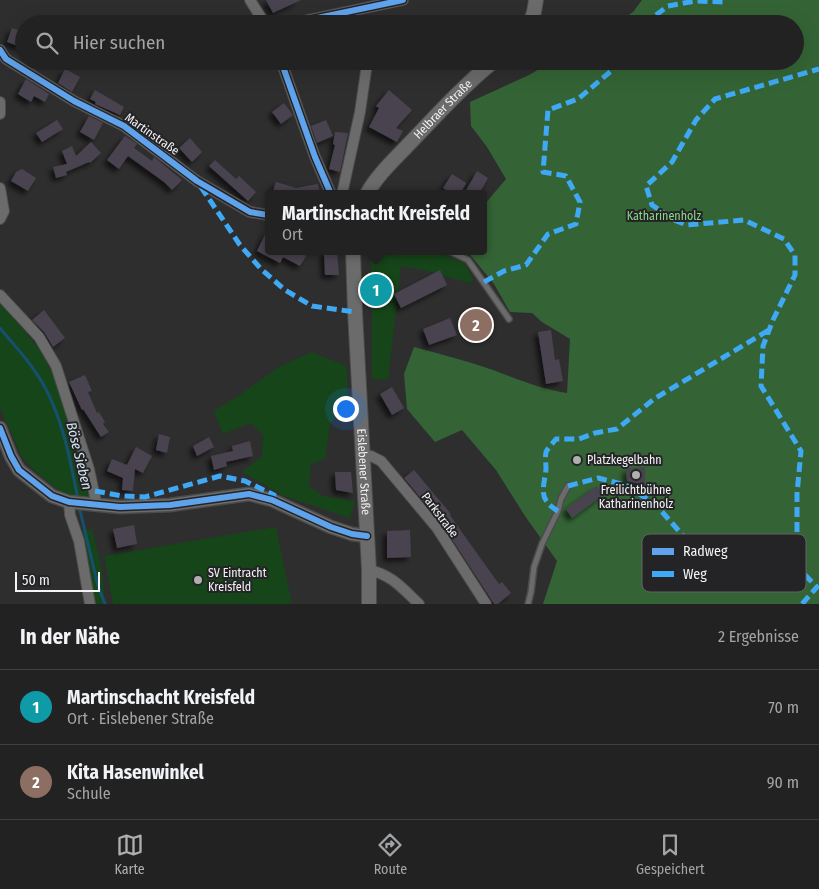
<!DOCTYPE html>
<html lang="de">
<meta charset="utf-8">
<style>
:root{--surface:#222223;--page:#2a2a2b;--text:#f1f3f6;--muted:#a2a4a6;--line:#3f3f41;--accent:#afafb0}
body{margin:0;font-family:"Fira Sans Condensed",sans-serif;background:var(--page);color:var(--text)}
.scale{position:absolute;left:15px;bottom:12px;width:85px;box-sizing:border-box;padding-left:5px;border:2px solid #f4f4f6;border-top:0;font-size:14px;line-height:18px;white-space:nowrap;color:#f4f4f6;-webkit-text-stroke:4px #242326;paint-order:stroke}
.you{position:absolute;left:345px;top:408px;width:18px;height:18px;margin:-12px;border:4px solid #fff;border-radius:50%;background:#1a73e8;box-shadow:0 0 0 8px #1a73e833}
.badge{display:grid;place-items:center;width:32px;height:32px;border-radius:50%;background:var(--accent);color:#fff;font-size:16px;font-weight:700}
.pin{position:absolute;translate:-50% -50%;border:2px solid #fff;box-shadow:0 1px 5px #0006}
.popup{position:absolute;left:265px;top:190px;width:222px;height:65px;box-sizing:border-box;display:grid;place-content:center;border-radius:5px;background:var(--surface);filter:drop-shadow(0 1px 4px #0005);font-size:16px;white-space:nowrap;color:var(--muted)}
.popup b{font-size:19px;color:var(--text)}
.popup::after{content:'';position:absolute;left:50%;top:100%;margin-left:-10px;border:10px solid transparent;border-top-color:var(--surface)}
.list{margin:0;padding:0;list-style:none}
h2{display:flex;justify-content:space-between;align-items:center;height:65px;margin:0;padding:0 20px;font-size:21px}
h2 small{font-size:16px;font-weight:400;color:var(--muted)}
.list li{display:grid;grid-template-columns:32px 1fr auto;gap:15px;align-items:center;box-sizing:border-box;height:75px;padding:0 20px;border-top:1px solid var(--line)}
.list b{display:block;font-size:19px;white-space:nowrap}
.list p{margin:0;font-size:16px;white-space:nowrap;color:var(--muted)}
.list em{font-size:16px;font-style:normal;color:var(--muted)}
.icon{flex:none;width:28px;height:28px;fill:none;stroke:currentColor;stroke-width:2;stroke-linecap:round;stroke-linejoin:round}
.map{position:relative;flex:none;width:819px;height:604px;overflow:hidden}
.search{position:absolute;background:var(--surface);box-shadow:0 5px 20px #0002;left:15px;right:15px;top:15px;height:55px;display:flex;align-items:center;gap:12px;box-sizing:border-box;padding:0 18px;border-radius:28px;color:var(--muted);font-size:19px}
.sheet{height:215px;background:var(--surface)}
nav{display:flex;justify-content:space-around;align-items:center;box-sizing:border-box;height:70px;border-top:1px solid var(--line);background:var(--surface);font-size:14px;color:var(--muted)}
nav a{display:grid;justify-items:center;gap:2px}
nav .on{color:var(--accent)}
.map>svg:first-child{display:block}
.green{fill:#164519}
.forest{fill:#346435}
.lines{fill:none;stroke-linecap:round;stroke-linejoin:round}
.stream{stroke:#15516f;stroke-width:3}
.building{fill:#48434f;filter:url(#shadow)}
.service-casing{stroke:#4b4b4c;stroke-width:8}
.minor-casing{stroke:#4b4b4c;stroke-width:12}
.tertiary-casing{stroke:#4b4b4c;stroke-width:15}
.secondary-casing{stroke:#4b4b4c;stroke-width:16}
.service{stroke:#6b6b6c;stroke-width:5}
.minor{stroke:#6b6b6c;stroke-width:10}
.tertiary{stroke:#6b6b6c;stroke-width:12}
.secondary{stroke:#6b6b6c;stroke-width:14}
.quiet{stroke:#3fa9f5;stroke-width:5;stroke-dasharray:10 5;stroke-linecap:butt}
.cycleway-casing{stroke:#242326;stroke-width:9}
.cycleway{stroke:#60a3ed;stroke-width:6}
.poi-dot{fill:#afafb0;stroke:#242326;stroke-width:2}
.labels{text-anchor:middle;dominant-baseline:central;stroke-width:4;stroke-linejoin:round;paint-order:stroke}
.street-label{font-size:12px;fill:#f4f4f6;stroke:#242326}
.park-label{font-size:12px;fill:#89d789;stroke:#242326}
.poi-label{font-size:12px;fill:#f4f4f6;stroke:#242326;text-anchor:start}
.water-label{font-size:14px;font-style:italic;fill:#d3e6f2;stroke:#242326}
.key{fill:#242326;stroke:#626264;stroke-width:1}
.key-label{font-size:14px;fill:#f4f4f6}
</style>
<div class="map">
<svg width="819" height="604" viewBox="0 0 819 604">
<defs>
<filter id="shadow"><feDropShadow dx="-4" dy="4" stdDeviation="2.5" flood-color="#0009"/></filter>
</defs>
<rect width="100%" height="100%" fill="#2e2e2f"/>
<path class="green" d="M373 251H433L464 263 474 280 469 283 424 270 401 266 388 380 372 379V275L370 255Z
M0 303 38 347 56 380 89 497 72 496 58 490 36 472 22 457 0 408Z
M311 352 347 366C347 394 353 402 330 423L325 459 311 464 309 486 323 496 355 501 350 518 284 496 242 472 262 456 263 435 251 423 223 434 214 411 241 394 279 367Z
M276 527 292 604H113L104 556Z
M92 529 102 570 105 604H95L81 530Z"/>
<path class="forest" d="M642 0H819V604H543L557 561 525 516 496 470 462 430 435 442 407 409 404 374 414 347C440 354 467 361 493 370 517 379 541 389 567 393L570 339 542 322 532 313 510 312 494 284 467 251H484V205L506 179 487 147 471 126 470 102 529 75 553 61H795V24H616L633 12Z"/>
<g class="lines">
<path class="stream" d="M0 328C11 342 24 355 34 370 60 405 70 457 78 500
M79 506 98 586 105 604"/>
</g>
<path class="building" d="M266 0H301L273 13Z
M12 28 24 32V40L21 47 7 42Z
M65 69 80 77 72 92 58 83Z
M26 79 49 94 45 102 34 96 31 102 18 94Z
M95 90 124 107 120 115 95 104 96 102 90 99Z
M389 90 412 110 396 128 403 131 397 142 369 127 379 108 376 106Z
M284 103 293 115 281 124 272 112Z
M89 116 103 123 94 140 80 132Z
M57 120 63 129 42 142 36 133Z
M326 120 333 136 317 143 311 126Z
M335 132 348 133 340 172 329 169 335 145 333 144Z
M125 136 137 144 134 148 152 161 154 157 182 180 172 190 164 182 128 156 119 169 107 160Z
M190 138 202 152 192 162 179 148Z
M91 142 101 153 90 163 89 162 66 172 67 175 56 178 53 167 67 164 62 151 72 146 76 156Z
M215 160 236 179 239 176 256 192 248 201 209 166Z
M22 169 36 178 28 191 11 181 16 172Z
M477 171 488 178 479 194H464Z
M452 174 466 183 460 194H452L443 188Z
M276 182 296 188 318 184 320 194H272Z
M268 229V251H297L306 256 300 266 283 257 280 263 257 251Z
M324 251H337L339 275H325Z
M440 270 447 285 401 308 394 294Z
M44 310 65 338 53 347 44 332 32 320Z
M450 318 457 335 429 345 423 329Z
M551 330 555 360 559 359 563 381 546 384 538 332Z
M85 375 92 391 88 392 97 413 99 412 105 422 103 424 109 432 101 437 83 409 82 410 69 382Z
M392 387 404 408 392 415 380 394Z
M159 434 170 437 167 453 156 450Z
M209 437 214 447 197 456 193 446Z
M250 441 253 456 226 462 227 466 214 470 211 456 233 451 232 446Z
M136 447 152 456 143 473 135 469 133 491 122 490 123 478 107 471 112 459 127 465Z
M645 467V485L627 481 626 469Z
M414 470 451 514 450 515 461 531 499 584 502 582 511 593 498 604H494L442 524 404 478Z
M335 472H351L353 493 336 490Z
M597 486 603 495 572 518 566 509Z
M134 525 137 544 117 548 113 529Z
M410 530 411 557 387 558V531Z"/>
<g class="lines">
<defs>
<path id="service" d="M449 251 468 260 509 319
M528 604 531 592 534 567 542 544 558 511 561 499 568 486"/>
<path id="minor" d="M250 0 265 24
M289 24 403 0
M0 50 6 59 74 101 124 126 197 181 250 212 268 215
M281 61 315 157 331 194
M0 102V114
M0 188 4 211 0 219
M342 194 360 112 367 64
M0 295 39 337 56 366 89 469 97 506
M362 456H371L381 461 437 528 486 604
M69 502 70 515 79 541 90 604
M369 570C392 575 402 588 419 604"/>
<path id="tertiary" d="M0 428 11 456 19 470 52 496 69 502 120 507 170 505 249 494 272 500 331 527 352 534 367 536"/>
<g id="secondary">
<path d="M530 24 534 12 536 0"/>
<path id="s1" d="M367 194C377 175 395 159 409 144 437 115 463 86 494 61"/>
<path id="s2" d="M353 251 355 312 369 570V604"/>
</g>
</defs>
<use href="#service" class="service-casing"/>
<use href="#minor" class="minor-casing"/>
<use href="#tertiary" class="tertiary-casing"/>
<use href="#secondary" class="secondary-casing"/>
<use href="#service" class="service"/>
<use href="#minor" class="minor"/>
<use href="#tertiary" class="tertiary"/>
<use href="#secondary" class="secondary"/>
<path class="quiet" d="M644 24 668 6 695 1 724 2 725 0
M201 187 240 245 261 269 285 290 312 306 355 312
M484 282 504 271 526 265 548 234 576 224 580 202 566 176 543 172 548 110 578 99 623 61
M568 486 598 478 626 485 656 505 686 539 719 568 746 577 768 576 796 560 804 574 817 587 802 604
M95 491 122 496 145 497 220 476 245 481 274 495 273 498
M558 511C537 499 544 488 546 469 546 464 545 457 546 452 548 448 553 443 556 439H579L595 433 617 429 654 399 769 330
M797 562V494L801 451 761 386 763 346 773 320 795 275V255L784 239 744 220 687 225 674 220 652 205 646 186 672 162 696 120 715 99 819 69"/>
<defs>
<path id="cycleway" d="M289 24 403 0
M0 50 6 59 74 101 124 126 197 181 250 212 268 215
M281 61 315 157 331 194
M0 428 11 456 19 470 52 496 69 502 120 507 170 505 249 494 272 500 331 527 352 534 367 536"/>
</defs>
<use href="#cycleway" class="cycleway-casing"/>
<use href="#cycleway" class="cycleway"/>
</g>
<g class="poi-dot">
<circle cx="577" cy="460" r="5"/>
<circle cx="636" cy="475" r="5"/>
<circle cx="198" cy="580" r="5"/>
</g>
<g class="labels">
<g class="street-label">
<text stroke="none"><textPath href="#s1" startOffset="114">Helbraer Straße</textPath></text>
<text transform="translate(152 134) rotate(35)">Martinstraße</text>
<text stroke="none"><textPath href="#s2" startOffset="221">Eislebener Straße</textPath></text>
<text transform="translate(440 515) rotate(53)">Parkstraße</text>
</g>
<g class="park-label">
<text x="664" y="216">Katharinenholz</text>
</g>
<g class="poi-label">
<text x="587" y="460">Platzkegelbahn</text>
<text x="636" y="490" text-anchor="middle">Freilichtbühne<tspan x="636" dy="14">Katharinenholz</tspan></text>
<text x="208" y="573">SV Eintracht<tspan x="208" dy="14">Kreisfeld</tspan></text>
</g>
<g class="water-label">
<text transform="translate(79 456) rotate(76)">Böse Sieben</text>
</g>
</g>
<rect x="642" y="534" width="164" height="58" rx="8" class="key"/>
<rect x="652" y="548" width="22" height="7" fill="#60a3ed"/>
<rect x="652" y="571" width="22" height="6" fill="#3fa9f5"/>
<g class="key-label">
<text x="683" y="556">Radweg</text>
<text x="683" y="579">Weg</text>
</g>
</svg>
<div class="scale">50 m</div>
<div class="you"></div>
<div class="pin badge" style="left:376px;top:290px;background:#0f9aa8">1</div>
<div class="popup"><b>Martinschacht Kreisfeld</b>Ort</div>
<div class="pin badge" style="left:476px;top:325px;background:#8d6e63">2</div>
<div class="search"><svg class="icon" aria-label="search" viewBox="0 0 24 24"><circle cx="10" cy="10" r="6"/><path d="M15 15l6 6"/></svg>Hier suchen</div>
</div>
<section class="sheet">
<h2>In der Nähe<small>2 Ergebnisse</small></h2>
<ul class="list">
<li><span class="badge" style="background:#0f9aa8">1</span><div><b>Martinschacht Kreisfeld</b><p>Ort · Eislebener Straße</p></div><em>70 m</em></li>
<li><span class="badge" style="background:#8d6e63">2</span><div><b>Kita Hasenwinkel</b><p>Schule</p></div><em>90 m</em></li>
</ul>
</section>
<nav>
<a class="on"><svg class="icon" aria-label="map" viewBox="0 0 24 24"><path d="M3 6l6-2 6 2 6-2v14l-6 2-6-2-6 2zM9 4v14M15 6v14"/></svg>Karte</a>
<a><svg class="icon" aria-label="directions" viewBox="0 0 24 24"><path d="M12 3l9 9-9 9-9-9zM9 14v-3h6M13 9l2 2-2 2"/></svg>Route</a>
<a><svg class="icon" aria-label="saved" viewBox="0 0 24 24"><path d="M7 4h10v16l-5-4-5 4z"/></svg>Gespeichert</a>
</nav>
